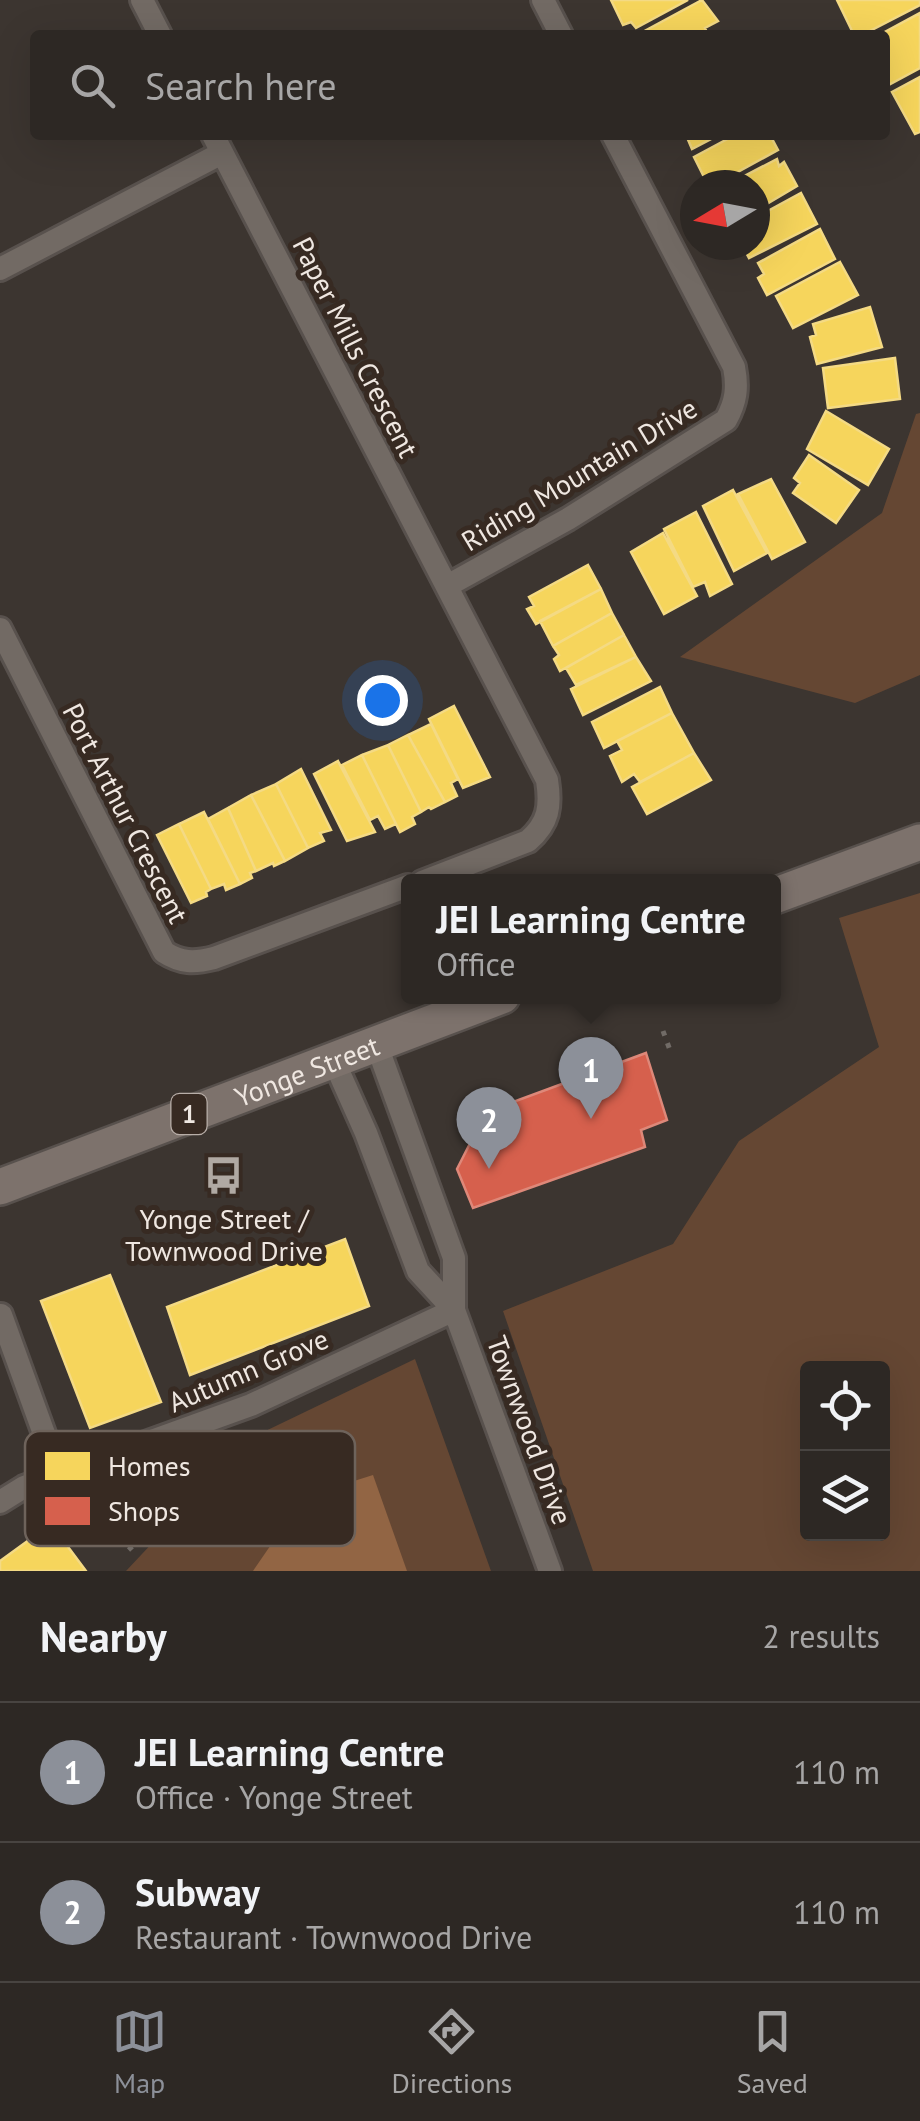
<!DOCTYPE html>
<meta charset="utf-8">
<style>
:root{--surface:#2d2824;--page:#35302c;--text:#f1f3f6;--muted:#a7a6a6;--line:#484441;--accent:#8c9099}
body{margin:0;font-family:"PT Sans",sans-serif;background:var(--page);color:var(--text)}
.controls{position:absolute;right:30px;bottom:30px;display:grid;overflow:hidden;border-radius:10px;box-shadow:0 10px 40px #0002}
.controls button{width:90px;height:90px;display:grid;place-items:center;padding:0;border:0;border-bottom:2px solid var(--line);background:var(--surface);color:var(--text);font:50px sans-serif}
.compass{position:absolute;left:680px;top:170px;width:90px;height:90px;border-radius:50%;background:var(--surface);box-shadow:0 10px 40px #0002;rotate:260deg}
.you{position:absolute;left:382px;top:700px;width:35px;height:35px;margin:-25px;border:8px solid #fff;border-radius:50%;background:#1a73e8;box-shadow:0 0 0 15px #1a73e833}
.badge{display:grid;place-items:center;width:65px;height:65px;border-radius:50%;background:var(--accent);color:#fff;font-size:32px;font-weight:700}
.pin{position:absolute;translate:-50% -82px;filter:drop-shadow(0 2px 5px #0008)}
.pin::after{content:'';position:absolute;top:52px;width:35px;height:30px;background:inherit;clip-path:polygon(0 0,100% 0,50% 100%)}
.popup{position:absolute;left:401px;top:874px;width:380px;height:130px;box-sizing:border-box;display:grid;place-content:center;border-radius:10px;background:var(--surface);filter:drop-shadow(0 2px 8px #0005);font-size:32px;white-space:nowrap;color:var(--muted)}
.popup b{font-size:38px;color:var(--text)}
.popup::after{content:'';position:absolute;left:50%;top:100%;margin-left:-20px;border:20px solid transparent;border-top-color:var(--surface)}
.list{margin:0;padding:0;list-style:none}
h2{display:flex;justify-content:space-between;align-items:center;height:130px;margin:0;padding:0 40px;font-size:42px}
h2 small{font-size:32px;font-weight:400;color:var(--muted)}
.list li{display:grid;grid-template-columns:65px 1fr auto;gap:30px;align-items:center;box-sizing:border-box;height:140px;padding:0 40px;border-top:2px solid var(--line)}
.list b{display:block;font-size:38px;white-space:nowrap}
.list p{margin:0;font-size:32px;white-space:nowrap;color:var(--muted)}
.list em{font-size:32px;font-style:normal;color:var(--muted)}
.icon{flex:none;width:55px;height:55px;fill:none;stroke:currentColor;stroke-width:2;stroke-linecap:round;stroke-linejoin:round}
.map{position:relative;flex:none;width:920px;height:1571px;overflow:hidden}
.search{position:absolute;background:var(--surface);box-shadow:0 10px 40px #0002;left:30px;right:30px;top:30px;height:110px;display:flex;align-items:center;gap:25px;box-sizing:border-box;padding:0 35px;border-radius:10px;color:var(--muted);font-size:38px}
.sheet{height:410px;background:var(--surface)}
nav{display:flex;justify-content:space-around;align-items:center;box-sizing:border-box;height:140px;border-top:2px solid var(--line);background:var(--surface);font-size:28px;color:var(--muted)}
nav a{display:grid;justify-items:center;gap:5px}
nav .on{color:var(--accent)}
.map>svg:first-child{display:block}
.green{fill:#654733;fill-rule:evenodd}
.water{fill:#926544}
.homes{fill:#f6d55c;stroke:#f4da84;stroke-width:2.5}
.shops{fill:#d6604d;stroke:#de8879;stroke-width:2.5}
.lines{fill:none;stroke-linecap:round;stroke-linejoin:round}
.street-casing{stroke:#58514d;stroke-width:28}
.primary-casing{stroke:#58514d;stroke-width:40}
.path{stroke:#716b66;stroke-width:5;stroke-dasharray:5 8;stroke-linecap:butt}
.street{stroke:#726a64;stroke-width:22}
.primary{stroke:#7d726c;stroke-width:35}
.labels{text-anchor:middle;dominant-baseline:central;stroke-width:10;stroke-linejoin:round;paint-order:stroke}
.shield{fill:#372a22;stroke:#b8aea8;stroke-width:2.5}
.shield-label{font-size:25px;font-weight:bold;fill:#efe7e1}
.street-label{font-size:28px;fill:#efe7e1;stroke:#372a22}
.poi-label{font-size:28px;fill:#efe7e1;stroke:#372a22}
.key{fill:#372a22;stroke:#6e635b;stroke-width:2.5}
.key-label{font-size:28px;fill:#efe7e1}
</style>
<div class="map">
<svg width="920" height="1571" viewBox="0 0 920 1571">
<rect width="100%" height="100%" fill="#3c3530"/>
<path class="green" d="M920 413V675L855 703 680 657 882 513 916 414Z
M920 893V1571H593L503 1311 673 1244 739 1141 879 1047 839 918ZM882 1368V1534H808V1368Z
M415 1359 491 1571H126L251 1438Z"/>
<path class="water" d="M373 1475 407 1571H253L279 1533 354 1481Z"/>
<path class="homes" d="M611 0H688L636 28 631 22 623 25Z
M702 0 718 21 705 28 708 35H637Z
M837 0H920V5L862 35H854Z
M920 13V68L885 87V35H879Z
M920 77V132L915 134 892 92Z
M686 135H719L692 149Z
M735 135H770L778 150 714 185 709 175 704 177 694 157Z
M777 159 779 166 784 162 797 186 755 211V185H727Z
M801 193 817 224 749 258 742 245H755V218Z
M820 229 835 259 767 295 758 278 764 274 758 263Z
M840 262 858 295 793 328 776 296Z
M870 307 882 347 817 364 810 337 816 335 813 324Z
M895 358 900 399 828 408 823 368Z
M826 411 889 449 868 485 807 449Z
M809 455 859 490 836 523 793 493 800 483 794 478Z
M771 479 805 542 772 559 738 494Z
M733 490 767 553 734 571 703 506Z
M696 512 732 584 710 596 705 582 693 587 664 529Z
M663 533 697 596 664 614 631 552Z
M588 565 601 589 536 624 527 609 534 606 529 597Z
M601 589 612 613 553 646 540 621Z
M612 613 624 635 560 671 554 659 559 655 553 646Z
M624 635 636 657 576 685 566 668Z
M636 657 651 681 583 715 571 689Z
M660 687 672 713 604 748 592 722Z
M454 706 490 777 463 788 429 719Z
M672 713 694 753 640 782 634 774 622 782 610 756 622 750 617 741Z
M431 724 458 779 451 783 457 796 445 802 408 735Z
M408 735 445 802 431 809 429 807 421 812 388 745Z
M388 745 421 812 412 817 415 824 400 832 362 755Z
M694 753 711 780 647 814 632 787Z
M362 755 396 824 385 829 378 816 370 820 342 765Z
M338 761 375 832 347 841 314 774Z
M301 769 331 830 320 833 324 841 308 848 276 784Z
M276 784 308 848 285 861 251 795Z
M251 795 285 861 274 866 273 863 256 871 228 808Z
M228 808 256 871 250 873 252 878 240 884 208 819Z
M204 812 240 884 226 890 224 884 211 889 179 824Z
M179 824 211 889 206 892 207 896 191 903 157 835Z
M345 1239 369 1306 190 1375 167 1307Z
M110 1275 161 1402 90 1428 41 1301Z
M51 1524 86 1571H0V1561Z"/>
<path class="shops" d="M646 1053 667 1120 641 1130 645 1147 473 1208 457 1169 486 1112Z"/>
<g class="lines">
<defs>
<path id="street" d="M142 0 160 35
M543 0 561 35
M213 135 547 780C551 806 549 823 528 841L422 882
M0 269 222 153
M447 586 568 519 726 420C736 402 738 388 734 367L613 135
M0 629 164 952C181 963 194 963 214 958L408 886
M376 1043 454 1258V1310L550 1571
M333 1059 366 1133 418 1271 454 1310
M1 1315 59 1475
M0 1502 24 1487 251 1405 454 1310"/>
<g id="primary">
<path d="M774 896 920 842"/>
<path id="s1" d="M0 1187 502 996"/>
</g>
</defs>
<use href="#street" class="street-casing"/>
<use href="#primary" class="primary-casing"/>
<path class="path" d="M663 1031 671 1053
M60 1501 71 1528C95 1535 114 1529 132 1550"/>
<use href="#street" class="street"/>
<use href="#primary" class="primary"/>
</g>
<defs>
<symbol id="bus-bare" viewBox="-9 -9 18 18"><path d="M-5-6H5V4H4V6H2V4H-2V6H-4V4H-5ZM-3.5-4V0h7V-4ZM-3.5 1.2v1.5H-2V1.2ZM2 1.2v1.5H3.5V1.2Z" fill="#b0a9a3" stroke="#372a22" stroke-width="2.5" paint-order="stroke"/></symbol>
</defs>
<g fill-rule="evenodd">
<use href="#bus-bare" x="196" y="1148" width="55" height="55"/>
</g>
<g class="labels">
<rect class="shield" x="171.5" y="1094" width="35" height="40" rx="8"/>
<g class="shield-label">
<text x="189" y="1114">1</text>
</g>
<g class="street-label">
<text transform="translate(356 347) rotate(63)">Paper Mills Crescent</text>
<text transform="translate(579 474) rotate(-31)">Riding Mountain Drive</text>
<text transform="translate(126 813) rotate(63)">Port Arthur Crescent</text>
<text stroke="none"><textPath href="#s1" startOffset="328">Yonge Street</textPath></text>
<text transform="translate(248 1370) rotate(-23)">Autumn Grove</text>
<text transform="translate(530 1430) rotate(70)">Townwood Drive</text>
</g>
<g class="poi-label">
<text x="224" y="1218">Yonge Street /<tspan x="224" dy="32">Townwood Drive</tspan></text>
</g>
</g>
<rect x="25" y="1431" width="330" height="115" rx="15" class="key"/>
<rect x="45" y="1452" width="45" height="28" fill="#f6d55c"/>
<rect x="45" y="1497" width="45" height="28" fill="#d6604d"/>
<g class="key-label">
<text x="108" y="1476">Homes</text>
<text x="108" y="1521">Shops</text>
</g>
</svg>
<div class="controls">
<button><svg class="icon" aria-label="locate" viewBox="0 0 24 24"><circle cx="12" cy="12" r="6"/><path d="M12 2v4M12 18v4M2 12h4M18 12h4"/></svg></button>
<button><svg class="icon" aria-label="layers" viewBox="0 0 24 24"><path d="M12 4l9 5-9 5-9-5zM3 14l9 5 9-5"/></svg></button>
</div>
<svg class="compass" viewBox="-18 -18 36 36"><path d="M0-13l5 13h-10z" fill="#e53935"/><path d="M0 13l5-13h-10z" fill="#a7a6a6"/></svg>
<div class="you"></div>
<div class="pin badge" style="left:591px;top:1119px">1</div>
<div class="popup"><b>JEI Learning Centre</b>Office</div>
<div class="pin badge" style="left:489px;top:1169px">2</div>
<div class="search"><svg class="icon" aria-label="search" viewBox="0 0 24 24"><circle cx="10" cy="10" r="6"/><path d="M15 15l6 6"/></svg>Search here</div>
</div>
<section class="sheet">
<h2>Nearby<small>2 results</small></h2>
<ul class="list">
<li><span class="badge">1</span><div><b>JEI Learning Centre</b><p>Office · Yonge Street</p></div><em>110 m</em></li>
<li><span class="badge">2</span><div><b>Subway</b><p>Restaurant · Townwood Drive</p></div><em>110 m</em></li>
</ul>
</section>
<nav>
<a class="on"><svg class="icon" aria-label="map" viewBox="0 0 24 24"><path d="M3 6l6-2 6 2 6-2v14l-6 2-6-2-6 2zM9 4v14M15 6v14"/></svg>Map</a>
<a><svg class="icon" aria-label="directions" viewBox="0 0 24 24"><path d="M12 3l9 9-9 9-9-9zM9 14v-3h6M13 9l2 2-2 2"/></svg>Directions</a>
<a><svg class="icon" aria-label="saved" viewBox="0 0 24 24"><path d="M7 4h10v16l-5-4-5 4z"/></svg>Saved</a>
</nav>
